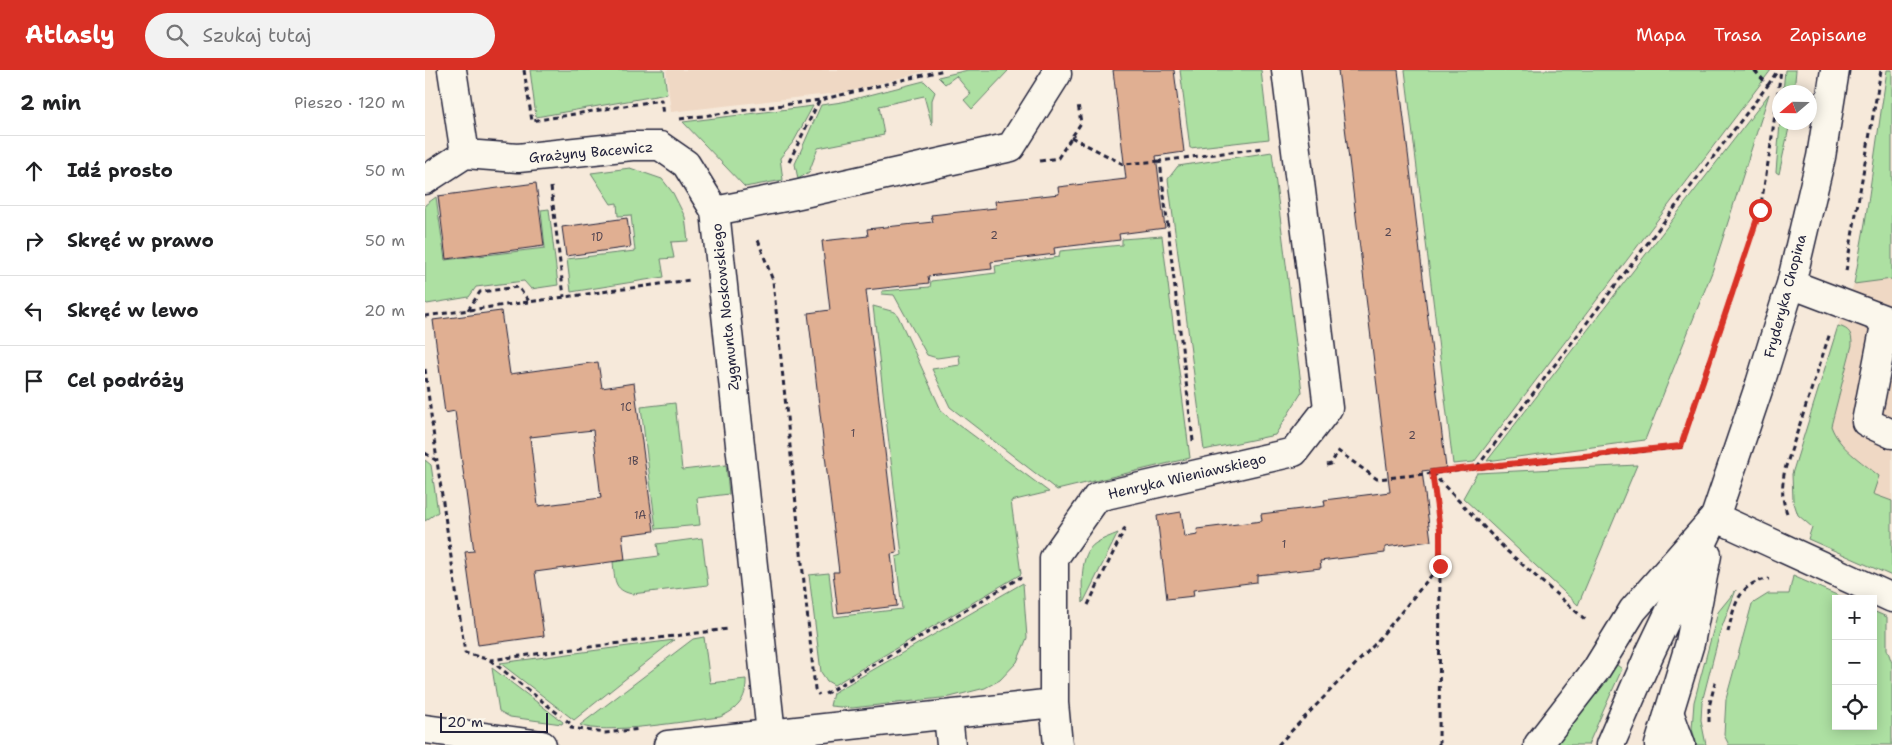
<!DOCTYPE html>
<html lang="pl">
<meta charset="utf-8">
<style>
:root{--surface:#fff;--page:#f2f2f2;--text:#202124;--muted:#757577;--line:#e0e0e0;--accent:#d93025}
body{margin:0;font-family:"Shantell Sans",sans-serif;background:var(--page);color:var(--text)}
.controls{position:absolute;right:15px;bottom:15px;display:grid;overflow:hidden;border-radius:0px;box-shadow:0 2px 12px #0003}
.controls button{width:45px;height:45px;display:grid;place-items:center;padding:0;border:0;border-bottom:1px solid var(--line);background:var(--surface);color:var(--text);font:25px sans-serif}
.compass{position:absolute;left:1347px;top:15px;width:45px;height:45px;border-radius:50%;background:var(--surface);box-shadow:0 2px 12px #0003;rotate:250deg}
.scale{position:absolute;left:15px;bottom:12px;width:108px;box-sizing:border-box;padding-left:5px;border:2px solid #22223b;border-top:0;font-size:14px;line-height:18px;white-space:nowrap;color:#22223b;-webkit-text-stroke:4px #fbf7ec;paint-order:stroke}
.stop{position:absolute;width:15px;height:15px;margin:-11px;border:4px solid #d93025;border-radius:50%;background:#fff}
.stop.end{background:#d93025;border-color:#fff;box-shadow:0 1px 5px #0008}
.list{margin:0;padding:0;list-style:none}
h2{display:flex;justify-content:space-between;align-items:center;height:65px;margin:0;padding:0 20px;font-size:21px}
h2 small{font-size:16px;font-weight:400;color:var(--muted)}
.list li{display:grid;grid-template-columns:32px 1fr auto;gap:15px;align-items:center;box-sizing:border-box;height:70px;padding:0 20px;border-top:1px solid var(--line)}
.list b{display:block;font-size:19px;white-space:nowrap}
.list em{font-size:16px;font-style:normal;color:var(--muted)}
.icon{flex:none;width:28px;height:28px;fill:none;stroke:currentColor;stroke-width:2;stroke-linecap:round;stroke-linejoin:round}
.map{position:relative;flex:none;width:1467px;height:675px;overflow:hidden}
header{display:flex;align-items:center;gap:30px;box-sizing:border-box;height:70px;padding:0 25px;background:var(--accent);color:#fff}
header strong{font-size:24px}
nav{display:flex;gap:28px;margin-inline-start:auto;font-size:18px}
.search{width:350px;height:45px;background:var(--page);display:flex;align-items:center;gap:12px;box-sizing:border-box;padding:0 18px;border-radius:28px;color:var(--muted);font-size:19px}
main{display:flex}
aside{flex:1;background:var(--surface)}
.map>svg:first-child{display:block}
.built{fill:#efd8c4}
.green{fill:#ade0a2;stroke:#68816e}
.building{fill:#e0af92;stroke:#22223b;fill-rule:evenodd}
.lines{fill:none;stroke-linecap:round;stroke-linejoin:round}
.minor-casing{stroke:#22223b;stroke-width:31}
.major-casing{stroke:#22223b;stroke-width:31}
.path{stroke:#22223b;stroke-width:3;stroke-dasharray:5 4;stroke-linecap:butt}
.minor{stroke:#fbf7ec;stroke-width:28}
.major{stroke:#fbf7ec;stroke-width:28}
.route{stroke:#d93025;stroke-width:6}
.labels{text-anchor:middle;dominant-baseline:central;stroke-width:4;stroke-linejoin:round;paint-order:stroke}
.number-label{font-size:11px;fill:#524551}
.street-label{font-size:14px;fill:#22223b;stroke:#fbf7ec}
</style>
<header>
<strong>Atlasly</strong>
<div class="search"><svg class="icon" aria-label="search" viewBox="0 0 24 24"><circle cx="10" cy="10" r="6"/><path d="M15 15l6 6"/></svg>Szukaj tutaj</div>
<nav><a>Mapa</a><a>Trasa</a><a>Zapisane</a></nav>
</header>
<main>
<aside>
<h2>2 min<small>Pieszo · 120 m</small></h2>
<ul class="list">
<li><svg class="icon" aria-label="ahead" viewBox="0 0 24 24"><path d="M12 20V5M6 11l6-6 6 6"/></svg><div><b>Idź prosto</b></div><em>50 m</em></li>
<li><svg class="icon" aria-label="right" viewBox="0 0 24 24"><path d="M7 20v-9h11M14 6l5 5-5 5"/></svg><div><b>Skręć w prawo</b></div><em>50 m</em></li>
<li><svg class="icon" aria-label="left" viewBox="0 0 24 24"><path d="M17 20v-9H6M10 6l-5 5 5 5"/></svg><div><b>Skręć w lewo</b></div><em>20 m</em></li>
<li><svg class="icon" aria-label="arrive" viewBox="0 0 24 24"><path d="M6 21V4h12l-3 4 3 4H6"/></svg><div><b>Cel podróży</b></div></li>
</ul>
</aside>
<div class="map">
<svg width="1467" height="675" viewBox="0 0 1467 675">
<rect width="100%" height="100%" fill="#f6e9da"/>
<filter id="ink" filterUnits="userSpaceOnUse"><feTurbulence type="fractalNoise" baseFrequency=".02" numOctaves="2"/><feDisplacementMap in="SourceGraphic" scale="10" xChannelSelector="R" yChannelSelector="G"/><feConvolveMatrix kernelMatrix="1 2 1 2 8 2 1 2 1" color-interpolation-filters="sRGB"/></filter>
<g filter="url(#ink)">
<path class="built" d="M241 0H506L422 22 246 42Z
M1467 199V506L1383 469 1387 457 1373 445 1368 430 1367 404 1413 256 1429 214Z"/>
<path class="green" d="M105 0H239L242 24 111 47Z
M543 0H582L583 1 547 39 539 30 546 24 531 6 520 14 513 7Z
M755 0H836L844 69 765 78Z
M980 0H1346L1049 392 1028 394Z
M1360 0H1371L1369 22H1358Z
M1462 0H1467V209L1429 214 1440 153Z
M499 11 510 22 507 30V55L499 26 454 36 459 65 393 78 384 102 373 109 370 94 396 35 417 32Z
M1344 24 1287 202 1220 370 1062 391Z
M388 36 369 71 355 88 358 110 320 117 258 52Z
M1355 53H1365L1354 104 1351 102Z
M847 82 877 322 850 365 779 380 743 109 753 96Z
M205 98 237 109 248 123 260 147 263 171 246 172 249 188 236 189 239 207 146 222 142 189 210 181 206 145 193 146 192 133 186 134 166 103Z
M11 127 20 190 120 178 116 140 124 139 133 215 106 219 99 211 51 217 44 227 2 234 0 232V135Z
M737 166 765 388 632 420 525 337 507 299 535 295 534 285 512 288 502 285 469 225 457 224V221L505 217 506 211 571 203 570 196 634 187 635 181 697 175V169Z
M448 236 470 242 473 246 517 342 624 422 586 431 596 504 409 615 402 611 396 602 384 505 404 503 409 547 477 539 471 487 477 485Z
M1413 256C1425 259 1427 264 1427 275L1406 356C1414 378 1436 391 1454 406L1448 424 1467 431V506L1383 469 1387 457 1373 445 1368 430 1367 404Z
M250 333 257 400 301 395 304 424 272 428 275 455 231 459 216 337Z
M0 390 6 395 13 442 0 451Z
M1212 395 1153 535 1038 428 1052 403Z
M693 463 658 533C657 517 654 483 671 473 677 469 686 466 693 463Z
M277 468 283 515 207 524C188 520 190 509 188 492L234 486 232 474Z
M1368 506 1421 529H1411V656H1448V541L1462 547V579L1467 593V675H1304L1299 665 1301 629 1327 534 1343 524H1364Z
M598 513 602 568 592 592 575 610 560 618 525 627 427 638 405 636 408 623Z
M1311 520 1295 562 1277 632 1276 650 1281 675H1272L1267 659 1269 632 1293 542Z
M279 567 285 613 321 609C322 629 312 640 295 647 267 650 176 666 155 655L268 569Z
M249 570 149 650 75 593Z
M1192 595 1197 599 1163 675H1130Z
M67 598 138 652 137 654 85 647 74 641Z"/>
<path class="building" d="M688 0H749L759 82 731 86 740 158 694 164 695 170 629 178 630 184 566 192 567 199 503 206 504 213 441 220 472 483 466 484 472 536 413 543 408 502H414L383 243 405 240 397 171 443 166 442 159 508 152 506 145 571 138 570 131 634 124 633 117 701 109Z
M913 0H973L1021 398 997 401 1006 471 960 477V483L895 491 896 498 832 505V512L768 520 769 526 742 529 732 446 756 442 760 467 773 465 772 459 837 451 836 444 900 436 899 430 965 422Z
M111 113 119 176 21 189 13 126Z
M202 148 206 177 141 186 137 157Z
M76 241 85 304 173 292 177 318 209 313 229 461 197 465 200 490 110 502 119 566 53 575 40 482 49 481 30 341 20 343 8 250ZM168 360 176 428 113 436 105 367Z"/>
<g class="lines">
<defs>
<path id="minor" d="M27 0 40 84
M0 110 40 84 93 88 207 76H235L261 94 290 141 346 664
M290 141 370 125 586 77 632 4 631 0
M1366 214 1461 250 1441 352 1467 364
M1290 447 1467 528
M629 633 633 675
M523 645 526 675
M0 659 117 675
M243 675 629 633V488L672 427 869 382 903 338 861 0
M1185 675 1224 585 1290 447 1335 314 1366 214 1396 87 1410 0
M1234 675 1265 573 1282 485"/>
<path id="major" d="M1244 642 1256 675
M1113 675 1171 600 1208 540 1290 447"/>
</defs>
<use href="#minor" class="minor-casing"/>
<use href="#major" class="major-casing"/>
<path class="path" d="M99 0 107 51 236 30 238 45
M1343 15 1353 0
M255 49 395 30 519 0
M646 67 698 94 735 91
M615 91 633 88 656 53 653 34
M364 92 394 31
M126 117 139 227
M333 170 348 211 390 619 394 625
M1421 201 1456 0
M43 240 55 222 93 217 104 231
M0 246 265 210
M0 299 12 391
M768 371 735 91 838 78
M0 383 12 391 40 583 65 590 303 559
M902 395 906 394 913 381 952 409 1256 377 1335 140 1345 81 1356 0
M1052 397 1343 15 1329 0
M1007 403 1082 481 1163 552
M1362 443C1356 428 1357 414 1360 399L1405 263
M663 535 702 454
M1303 562C1309 537 1313 512 1344 509
M65 590 136 646
M400 624 596 507
M141 650 147 655 146 658 180 663 215 659
M1284 652V637L1291 609
M853 675 949 575 1015 495V459L1007 402
M1014 675 1015 496"/>
<use href="#minor" class="minor"/>
<use href="#major" class="major"/>
</g>
</g>
<g class="lines" filter="url(#ink)">
<path class="route" d="M1015 496V459L1007 402 1256 376 1335 140"/>
</g>
<g class="labels">
<g class="number-label">
<text x="963" y="162">2</text>
<text x="569" y="165">2</text>
<text x="172" y="167">1D</text>
<text x="201" y="337">1C</text>
<text x="428" y="363">1</text>
<text x="987" y="365">2</text>
<text x="208" y="391">1B</text>
<text x="215" y="445">1A</text>
<text x="859" y="474">1</text>
</g>
<g class="street-label">
<text transform="translate(166 82) rotate(-5)">Grażyny Bacewicz</text>
<text transform="translate(1360 226) rotate(-75)">Fryderyka Chopina</text>
<text transform="translate(300 237) rotate(-96)">Zygmunta Noskowskiego</text>
<text transform="translate(762 406) rotate(-13)">Henryka Wieniawskiego</text>
</g>
</g>
</svg>
<div class="controls">
<button>+</button>
<button>−</button>
<button><svg class="icon" aria-label="locate" viewBox="0 0 24 24"><circle cx="12" cy="12" r="6"/><path d="M12 2v4M12 18v4M2 12h4M18 12h4"/></svg></button>
</div>
<svg class="compass" viewBox="-18 -18 36 36"><path d="M0-13l5 13h-10z" fill="#e53935"/><path d="M0 13l5-13h-10z" fill="#757577"/></svg>
<div class="scale">20 m</div>
<div class="stop" style="left:1335px;top:140px"></div>
<div class="stop end" style="left:1015px;top:496px"></div>
</div>
</main>
